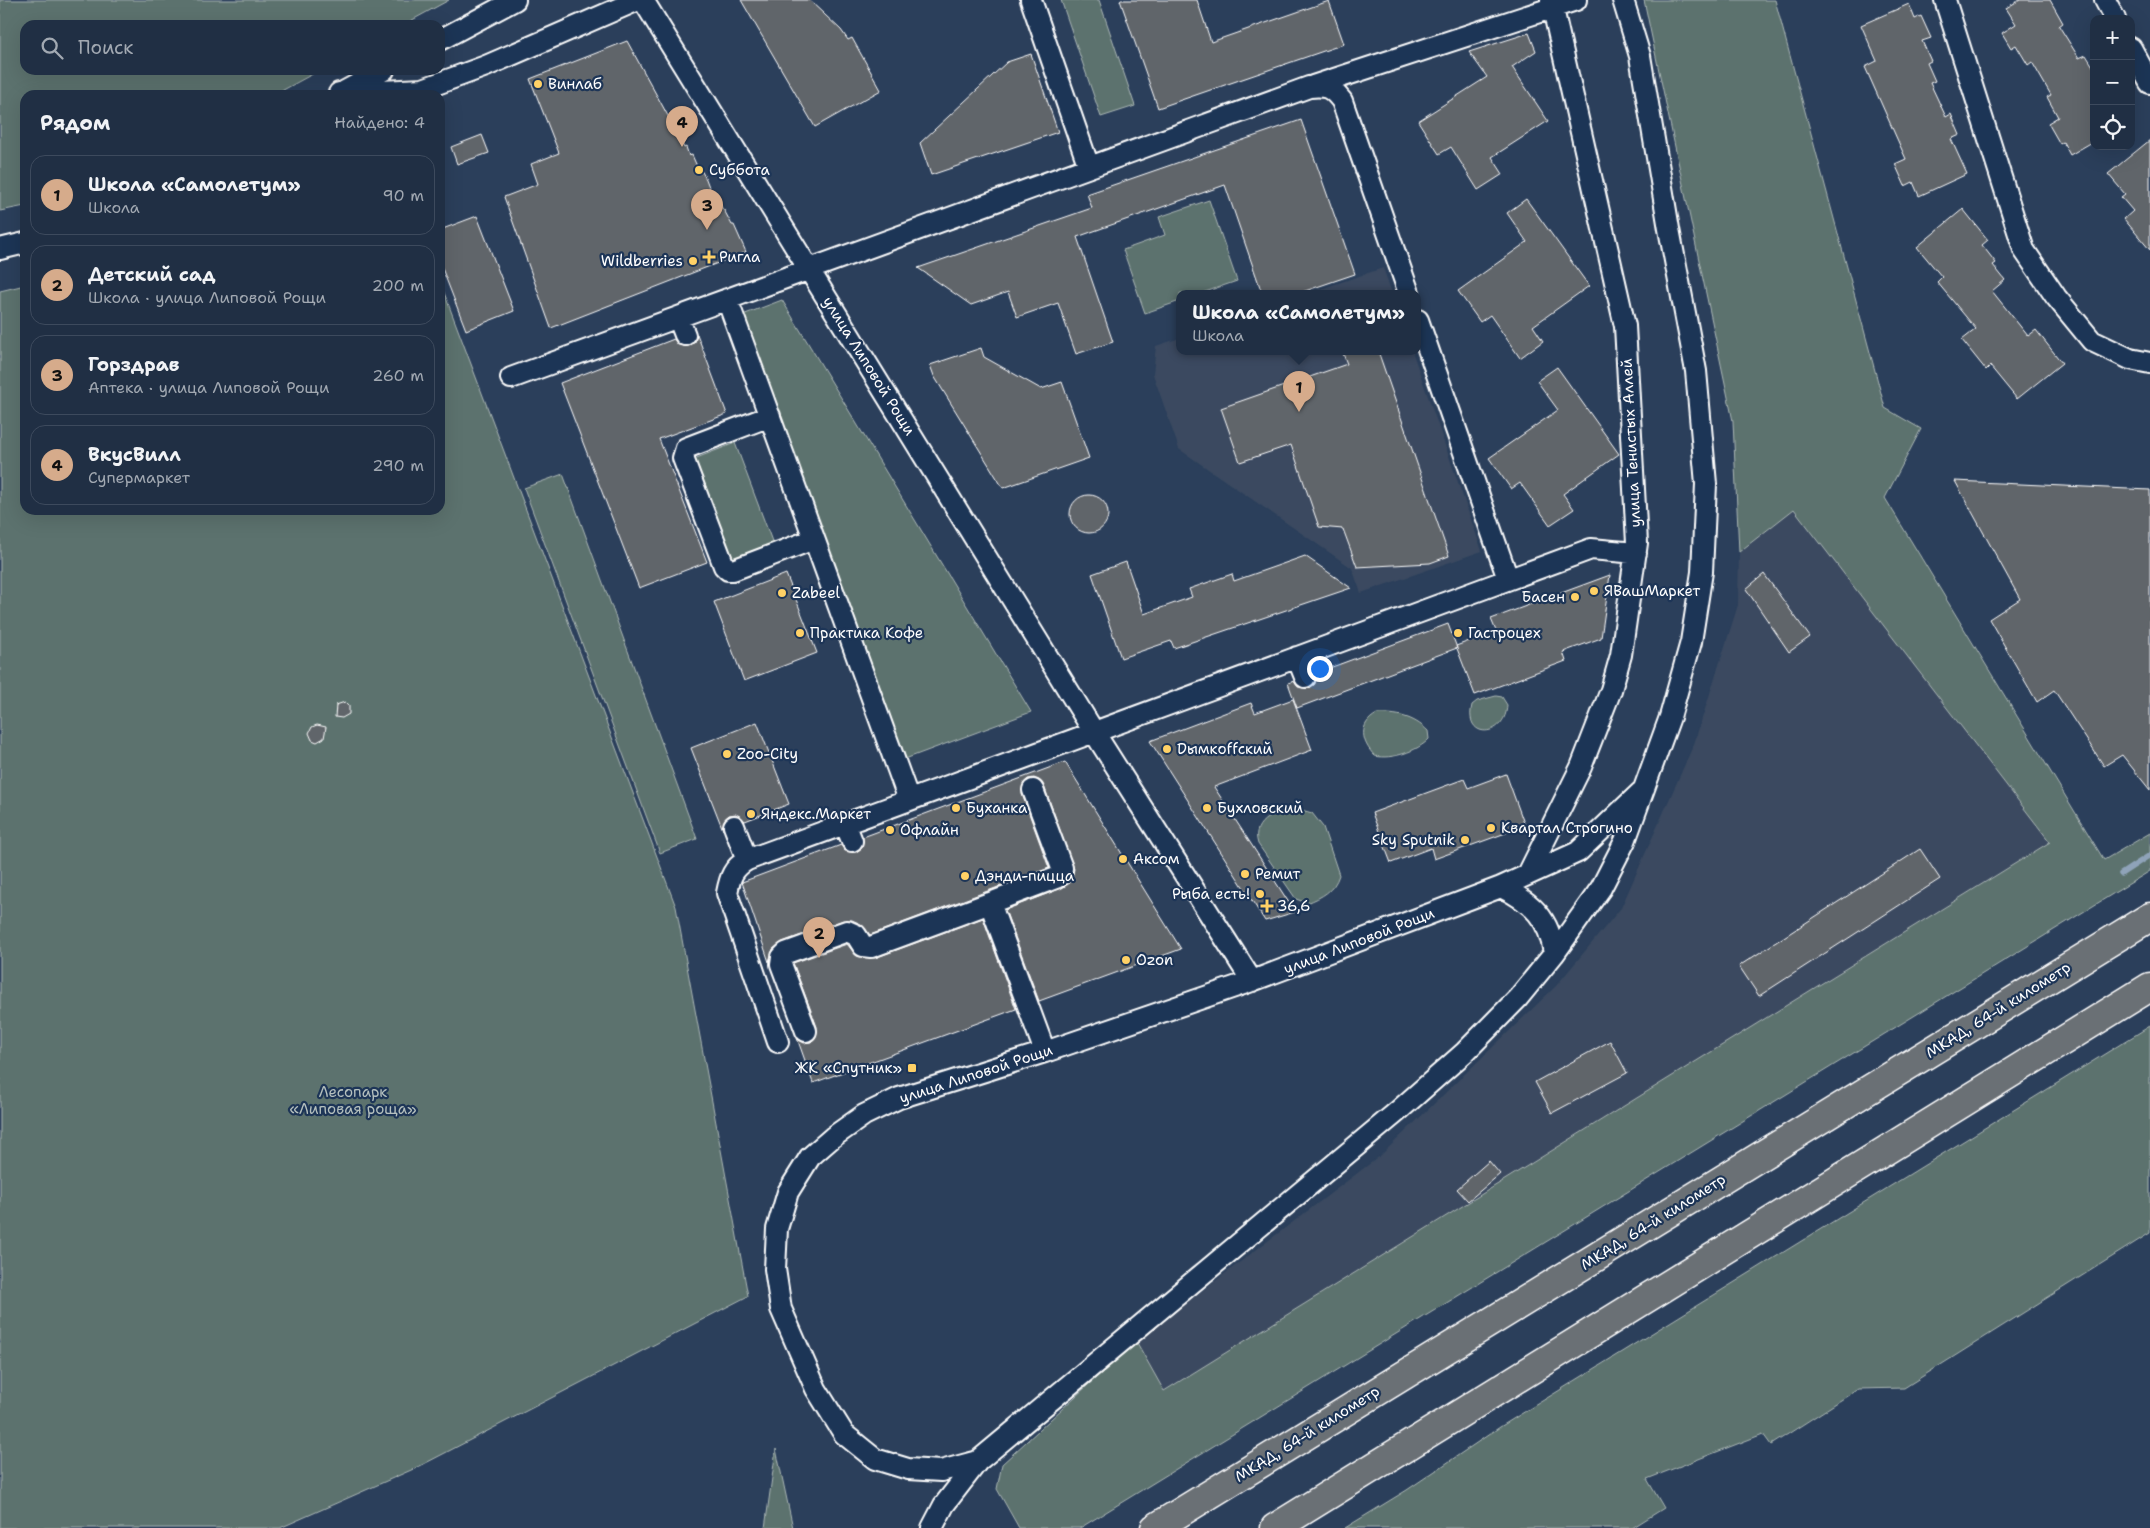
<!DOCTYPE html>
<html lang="ru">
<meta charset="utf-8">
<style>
:root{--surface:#202f44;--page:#2d3b4f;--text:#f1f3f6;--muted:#a2a9b2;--line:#3d4a5d;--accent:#d6ab8b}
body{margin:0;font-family:"Shantell Sans",sans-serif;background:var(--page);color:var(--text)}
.controls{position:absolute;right:15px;top:15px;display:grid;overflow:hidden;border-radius:10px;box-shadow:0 5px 20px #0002}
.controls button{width:45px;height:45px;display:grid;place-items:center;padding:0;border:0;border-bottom:1px solid var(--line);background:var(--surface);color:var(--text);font:25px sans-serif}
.you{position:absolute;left:1319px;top:668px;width:18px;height:18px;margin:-12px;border:4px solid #fff;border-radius:50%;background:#1a73e8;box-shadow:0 0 0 8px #1a73e833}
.badge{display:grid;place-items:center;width:32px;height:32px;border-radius:50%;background:var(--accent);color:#111;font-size:16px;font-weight:700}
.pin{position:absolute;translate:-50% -41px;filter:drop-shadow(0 1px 2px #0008)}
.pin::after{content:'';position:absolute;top:26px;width:18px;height:15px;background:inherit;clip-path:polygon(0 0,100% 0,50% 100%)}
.popup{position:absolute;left:1176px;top:290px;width:245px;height:65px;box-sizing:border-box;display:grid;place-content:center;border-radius:10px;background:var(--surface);filter:drop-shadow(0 1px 4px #0005);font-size:16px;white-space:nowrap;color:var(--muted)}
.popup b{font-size:19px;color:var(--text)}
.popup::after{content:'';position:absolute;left:50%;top:100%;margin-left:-10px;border:10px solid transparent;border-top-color:var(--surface)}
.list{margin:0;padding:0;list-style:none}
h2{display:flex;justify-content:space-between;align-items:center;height:65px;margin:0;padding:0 20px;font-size:21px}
h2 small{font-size:16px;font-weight:400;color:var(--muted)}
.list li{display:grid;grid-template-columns:32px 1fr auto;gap:15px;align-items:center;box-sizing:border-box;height:80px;margin:0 10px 10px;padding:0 10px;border:1px solid var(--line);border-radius:15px}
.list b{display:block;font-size:19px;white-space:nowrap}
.list p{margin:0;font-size:16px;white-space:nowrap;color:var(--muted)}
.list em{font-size:16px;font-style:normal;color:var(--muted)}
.icon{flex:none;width:28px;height:28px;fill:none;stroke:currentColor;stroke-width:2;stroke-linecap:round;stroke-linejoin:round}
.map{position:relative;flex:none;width:2150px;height:1528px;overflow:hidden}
.search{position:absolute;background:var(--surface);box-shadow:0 5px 20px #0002;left:20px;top:20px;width:425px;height:55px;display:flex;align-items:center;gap:12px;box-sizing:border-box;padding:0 18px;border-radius:15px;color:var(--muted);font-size:19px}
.panel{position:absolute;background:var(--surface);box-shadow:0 5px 20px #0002;left:20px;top:90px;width:425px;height:425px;border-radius:15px}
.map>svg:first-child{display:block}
.built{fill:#3b4a60}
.green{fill:#5b726e;stroke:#adb8b6}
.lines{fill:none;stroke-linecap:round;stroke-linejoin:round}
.stream{stroke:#8fa3b9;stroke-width:5.5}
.building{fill:#61656b;stroke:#fff}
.minor-casing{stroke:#fff;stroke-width:24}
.highway-casing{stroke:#fff;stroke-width:31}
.minor{stroke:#1d3557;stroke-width:20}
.highway{stroke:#6b6f75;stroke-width:28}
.poi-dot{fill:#ffd166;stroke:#1d3557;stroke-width:2}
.labels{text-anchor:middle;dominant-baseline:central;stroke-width:4.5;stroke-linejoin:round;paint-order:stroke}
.poi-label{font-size:15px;fill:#fff;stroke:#1d3557;text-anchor:start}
.street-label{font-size:15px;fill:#fff;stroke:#1d3557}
.park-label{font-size:15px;fill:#b5c0be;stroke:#1d3557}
</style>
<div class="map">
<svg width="2150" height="1528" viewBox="0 0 2150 1528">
<rect width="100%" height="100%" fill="#2b3f5b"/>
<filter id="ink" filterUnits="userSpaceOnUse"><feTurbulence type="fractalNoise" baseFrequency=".02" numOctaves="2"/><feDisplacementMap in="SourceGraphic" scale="10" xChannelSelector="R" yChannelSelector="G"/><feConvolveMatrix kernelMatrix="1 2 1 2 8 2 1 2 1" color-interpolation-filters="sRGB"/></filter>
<g filter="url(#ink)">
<path class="built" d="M1383 268 1392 293H1309Z
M1180 338V351H1412L1482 551 1361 593 1352 568 1179 449 1153 374 1156 346Z
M1794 509 2050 842 1164 1391 1136 1341 1380 1156 1556 986 1621 908 1694 744 1738 605 1739 552Z"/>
<path class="green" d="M0 0H449L403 25H25V70H320L274 95H25V206L0 211Z
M1061 0H1099L1135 106 1101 117Z
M1644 0H1775L1885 408 1921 429 1885 498 2104 860 2150 833V871L1080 1528H1019L997 1489 1002 1464 1136 1341 1164 1391 2050 842 1794 509 1739 552 1733 421Z
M1209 200 1237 281 1202 293H1180V301L1145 313 1123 250 1165 235 1159 217Z
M440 282 676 907 748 1296 418 1467 280 1528H0V291L25 285V510H440Z
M782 300 1031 712 905 759 740 316Z
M735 443 773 544 732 559 694 459Z
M563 474 697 839 660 853 524 488Z
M1496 696 1502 697 1507 705C1506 738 1463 741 1472 705L1477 701Z
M1377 714C1397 713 1414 717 1428 731L1429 739C1418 751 1391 760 1375 756 1361 742 1358 724 1377 714Z
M1298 809 1312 813 1323 827 1339 875C1334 891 1322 897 1307 903L1296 899 1258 844C1250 820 1278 810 1298 809Z
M2150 1026V1233L1904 1388 1858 1389 1771 1445 1763 1434 1647 1479 1664 1508 1632 1528H1345L1407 1490 1500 1427Z
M776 1449 793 1528H765Z"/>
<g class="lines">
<path class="stream" d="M2121 874 2150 855"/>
</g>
<path class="building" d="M741 0H809L841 30 848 40 852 38 881 90 815 127Z
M1120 0H1197L1211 42 1329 1 1344 44 1158 108Z
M2020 0H2050L2063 23 2059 26 2079 58 2086 55 2094 68V141L2070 155 2063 142 2060 144 2048 123 2058 117 2047 97 2051 95 2032 62 2028 65 2016 45 2011 48 2002 33 2016 24 2006 8Z
M1909 4 1915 19 1921 16 1931 38 1922 41 1931 61 1927 63 1935 81 1930 83 1946 117 1951 114 1960 135 1951 139 1967 174 1919 196 1913 182 1905 186 1895 164 1906 159 1865 67 1877 61 1861 25Z
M1529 33 1536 51 1512 67 1548 121 1492 157 1503 174 1478 190 1451 147 1439 154 1418 121 1487 77 1469 52Z
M627 41 679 136 684 148 686 147 689 156 692 155 699 171 701 170 706 179 712 195 714 194 718 203 719 202 723 210H724L732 225H734L746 252 551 328 504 197 538 184 531 164 559 153 530 79Z
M1031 54 1058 132 931 175 920 143 1007 62Z
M1301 120 1355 274 1299 293H1262L1225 185 1077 237 1113 342 1076 354 1058 303 1017 317 1008 292 971 305 918 268 1092 208 1087 194Z
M482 135 489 153 457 164 451 147Z
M2150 140V250L2124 219 2133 211 2121 197 2125 194 2108 174Z
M1526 199 1589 286 1533 326 1543 341 1520 358 1490 315 1480 322 1458 291 1527 242 1507 213Z
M1963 209 1988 240 1982 245 1996 263 1993 265 2005 280 1992 291 2028 336 2036 330 2062 363 2017 399 1990 366 1986 370 1962 340 1976 329 1937 282 1942 277 1917 247Z
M477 216 514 311 466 330 440 263V230Z
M697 334 727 414 659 439 707 562 639 588 560 383 674 339 678 345 689 346 695 342Z
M981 348 984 357 1041 389 1062 382 1089 458 1003 488 934 376 930 365Z
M1342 351H1378L1449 556 1430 563 1357 567 1343 529 1319 527 1291 445 1240 462 1221 408 1347 364Z
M1557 367 1619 454 1563 494 1574 509 1550 525 1520 483 1511 489 1489 458 1558 410 1537 381Z
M1955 481 2150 490V790L2122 755 2104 766 2054 690 2037 702 1989 619 2020 599Z
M1070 514a19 19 0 1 1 38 0a19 19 0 1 1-38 0Z
M1305 556 1351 588 1174 648 1171 641 1121 658 1092 574 1126 562 1144 614 1192 597 1189 589 1232 574 1234 581Z
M786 574 817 653 744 681 714 602Z
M1764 574 1810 637 1789 652 1746 589Z
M1610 575 1601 638 1563 652 1566 661 1475 695 1456 646 1496 631 1491 619Z
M1448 624 1457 648 1297 708 1288 683 1294 681 1298 687 1309 688 1315 684 1316 673Z
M1293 699 1312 750 1214 787 1295 912 1265 921 1150 741 1251 703 1255 713Z
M345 702 349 706V714L342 718 335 717 336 705Z
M757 722 789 804 745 821 736 814 729 815 725 819 723 830 691 748Z
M317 725 326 727 324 738 317 742 312 740 309 733 312 727Z
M1065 762 1181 949 1039 1001 1005 910 1062 888 1071 881 1074 869 1044 786 1040 781 1034 778 1028 779 1024 783 1022 794 1049 868 870 935 861 924 852 920H843L782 942 773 949 769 962 742 882 841 845 845 851 856 852 862 848 863 837Z
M1506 774 1525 826 1434 859 1431 848 1391 863 1372 813 1464 779 1468 788Z
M1920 849 1940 879 1759 996 1739 966Z
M983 918 1016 1009 813 1083 797 1038 804 1043 811 1042 815 1038 817 1027 793 963 847 944 857 956 875 958Z
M1610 1041 1627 1073 1552 1113 1535 1082Z
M1489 1161 1500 1174 1468 1201 1457 1189Z"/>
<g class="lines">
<defs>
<path id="minor" d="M643 0 1094 732 1252 981
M1031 0 1089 167
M1945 0 2024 250 2056 297 2092 341 2130 359 2150 363
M2105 0 2115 19
M440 40 515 0
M2131 48 2150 83
M1313 86 1576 0
M345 91 384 70
M339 93 423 89 486 66 638 0
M0 249 25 243
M727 299 909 800
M678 317 685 335
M1418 320 1508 579
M511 378 1309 87C1326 85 1331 87 1342 101L1409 293
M770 416 686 448 683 458 724 566 728 570H733L814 539
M1297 657 1305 677
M845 823 852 841
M734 826 747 860
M1528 874 1581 767 1611 690 1621 655 1637 543 1625 326 1551 0
M1501 887C1532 902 1550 919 1554 954
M990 903 1056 878 1061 875 1062 868 1033 790
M806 1031 781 964 782 957 786 953 847 931 856 935 863 946 871 947 990 903 1045 1052
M778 1042 727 893C730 877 733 868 747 860L1591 549 1636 553
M978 1461 941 1471 908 1469 875 1459 844 1434 816 1389 781 1309 775 1269 777 1229 788 1192 810 1157 833 1137 864 1115 899 1098 1045 1052 1252 981 1501 887 1578 852 1641 792
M932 1528 944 1505 978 1461 1397 1112 1465 1052 1518 998 1554 954 1601 888 1625 841 1670 717 1691 642 1702 572 1706 484 1696 371 1669 229 1640 56 1623 0"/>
<path id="highway" d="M1155 1528 2150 917
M1275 1528 2150 987"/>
</defs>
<use href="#minor" class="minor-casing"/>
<use href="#highway" class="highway-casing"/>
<use href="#minor" class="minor"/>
<use href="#highway" class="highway"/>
</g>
</g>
<g class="poi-dot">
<circle cx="538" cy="84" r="5"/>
<circle cx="699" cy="170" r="5"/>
<path d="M706.5 249.5h5v5h5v5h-5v5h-5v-5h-5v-5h5z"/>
<circle cx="693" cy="261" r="5"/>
<circle cx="1594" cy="591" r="5"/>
<circle cx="782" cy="593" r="5"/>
<circle cx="1575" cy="597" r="5"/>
<circle cx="800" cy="633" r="5"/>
<circle cx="1458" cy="633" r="5"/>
<circle cx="1167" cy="749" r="5"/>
<circle cx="727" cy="754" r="5"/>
<circle cx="956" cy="808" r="5"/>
<circle cx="1207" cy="808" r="5"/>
<circle cx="751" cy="814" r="5"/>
<circle cx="1491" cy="828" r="5"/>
<circle cx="890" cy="830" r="5"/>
<circle cx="1465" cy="840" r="5"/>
<circle cx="1123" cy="859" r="5"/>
<circle cx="1245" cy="874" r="5"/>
<circle cx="965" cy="876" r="5"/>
<circle cx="1260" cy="894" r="5"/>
<path d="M1264.5 898.5h5v5h5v5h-5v5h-5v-5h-5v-5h5z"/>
<circle cx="1126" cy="960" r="5"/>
<rect x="907" y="1063" width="10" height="10" rx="2.5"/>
</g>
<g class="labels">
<g class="poi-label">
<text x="548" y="84">Винлаб</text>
<text x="709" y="170">Суббота</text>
<text x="719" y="257">Ригла</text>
<text x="683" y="261" text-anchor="end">Wildberries</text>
<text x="1604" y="591">ЯВашМаркет</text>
<text x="792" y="593">Zabeel</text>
<text x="1565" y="597" text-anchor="end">Басен</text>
<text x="810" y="633">Практика Кофе</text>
<text x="1468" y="633">Гастроцех</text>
<text x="1177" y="749">Dымкoffский</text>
<text x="737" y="754">Zoo-City</text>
<text x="966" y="808">Буханка</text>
<text x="1217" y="808">Бухловский</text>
<text x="761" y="814">Яндекс.Маркет</text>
<text x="1501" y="828">Квартал Строгино</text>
<text x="900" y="830">Офлайн</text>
<text x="1455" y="840" text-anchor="end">Sky Sputnik</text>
<text x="1133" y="859">Аксом</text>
<text x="1255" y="874">Ремит</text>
<text x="975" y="876">Дэнди-пицца</text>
<text x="1250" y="894" text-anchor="end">Рыба есть!</text>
<text x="1277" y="906">36,6</text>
<text x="1136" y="960">Ozon</text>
<text x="902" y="1068" text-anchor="end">ЖК «Спутник»</text>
</g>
<g class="street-label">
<text transform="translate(869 366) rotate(58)">улица Липовой Рощи</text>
<text transform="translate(1631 443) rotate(-93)">улица Тенистых Аллей</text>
<text transform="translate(1359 941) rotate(-21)">улица Липовой Рощи</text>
<text transform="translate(1998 1010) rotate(-32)">МКАД, 64-й километр</text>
<text transform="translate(976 1074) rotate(-18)">улица Липовой Рощи</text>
<text transform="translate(1653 1222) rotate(-32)">МКАД, 64-й километр</text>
<text transform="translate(1307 1434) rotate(-32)">МКАД, 64-й километр</text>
</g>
<g class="park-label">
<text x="353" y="1092">Лесопарк<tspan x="353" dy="17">«Липовая роща»</tspan></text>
</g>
</g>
</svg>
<div class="controls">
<button>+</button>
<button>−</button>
<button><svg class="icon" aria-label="locate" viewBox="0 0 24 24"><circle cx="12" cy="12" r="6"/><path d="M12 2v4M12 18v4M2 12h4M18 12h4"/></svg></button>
</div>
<div class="you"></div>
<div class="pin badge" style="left:1299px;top:412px">1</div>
<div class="popup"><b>Школа «Самолетум»</b>Школа</div>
<div class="pin badge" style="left:819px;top:958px">2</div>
<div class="pin badge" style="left:707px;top:230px">3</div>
<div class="pin badge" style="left:682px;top:147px">4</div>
<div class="search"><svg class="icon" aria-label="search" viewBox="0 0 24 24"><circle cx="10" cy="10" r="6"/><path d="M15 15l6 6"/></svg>Поиск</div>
<section class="panel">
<h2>Рядом<small>Найдено: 4</small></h2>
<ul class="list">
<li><span class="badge">1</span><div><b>Школа «Самолетум»</b><p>Школа</p></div><em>90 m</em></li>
<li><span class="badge">2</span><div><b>Детский сад</b><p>Школа · улица Липовой Рощи</p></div><em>200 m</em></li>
<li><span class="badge">3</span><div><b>Горздрав</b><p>Аптека · улица Липовой Рощи</p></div><em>260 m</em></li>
<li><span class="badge">4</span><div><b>ВкусВилл</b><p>Супермаркет</p></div><em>290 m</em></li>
</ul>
</section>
</div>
